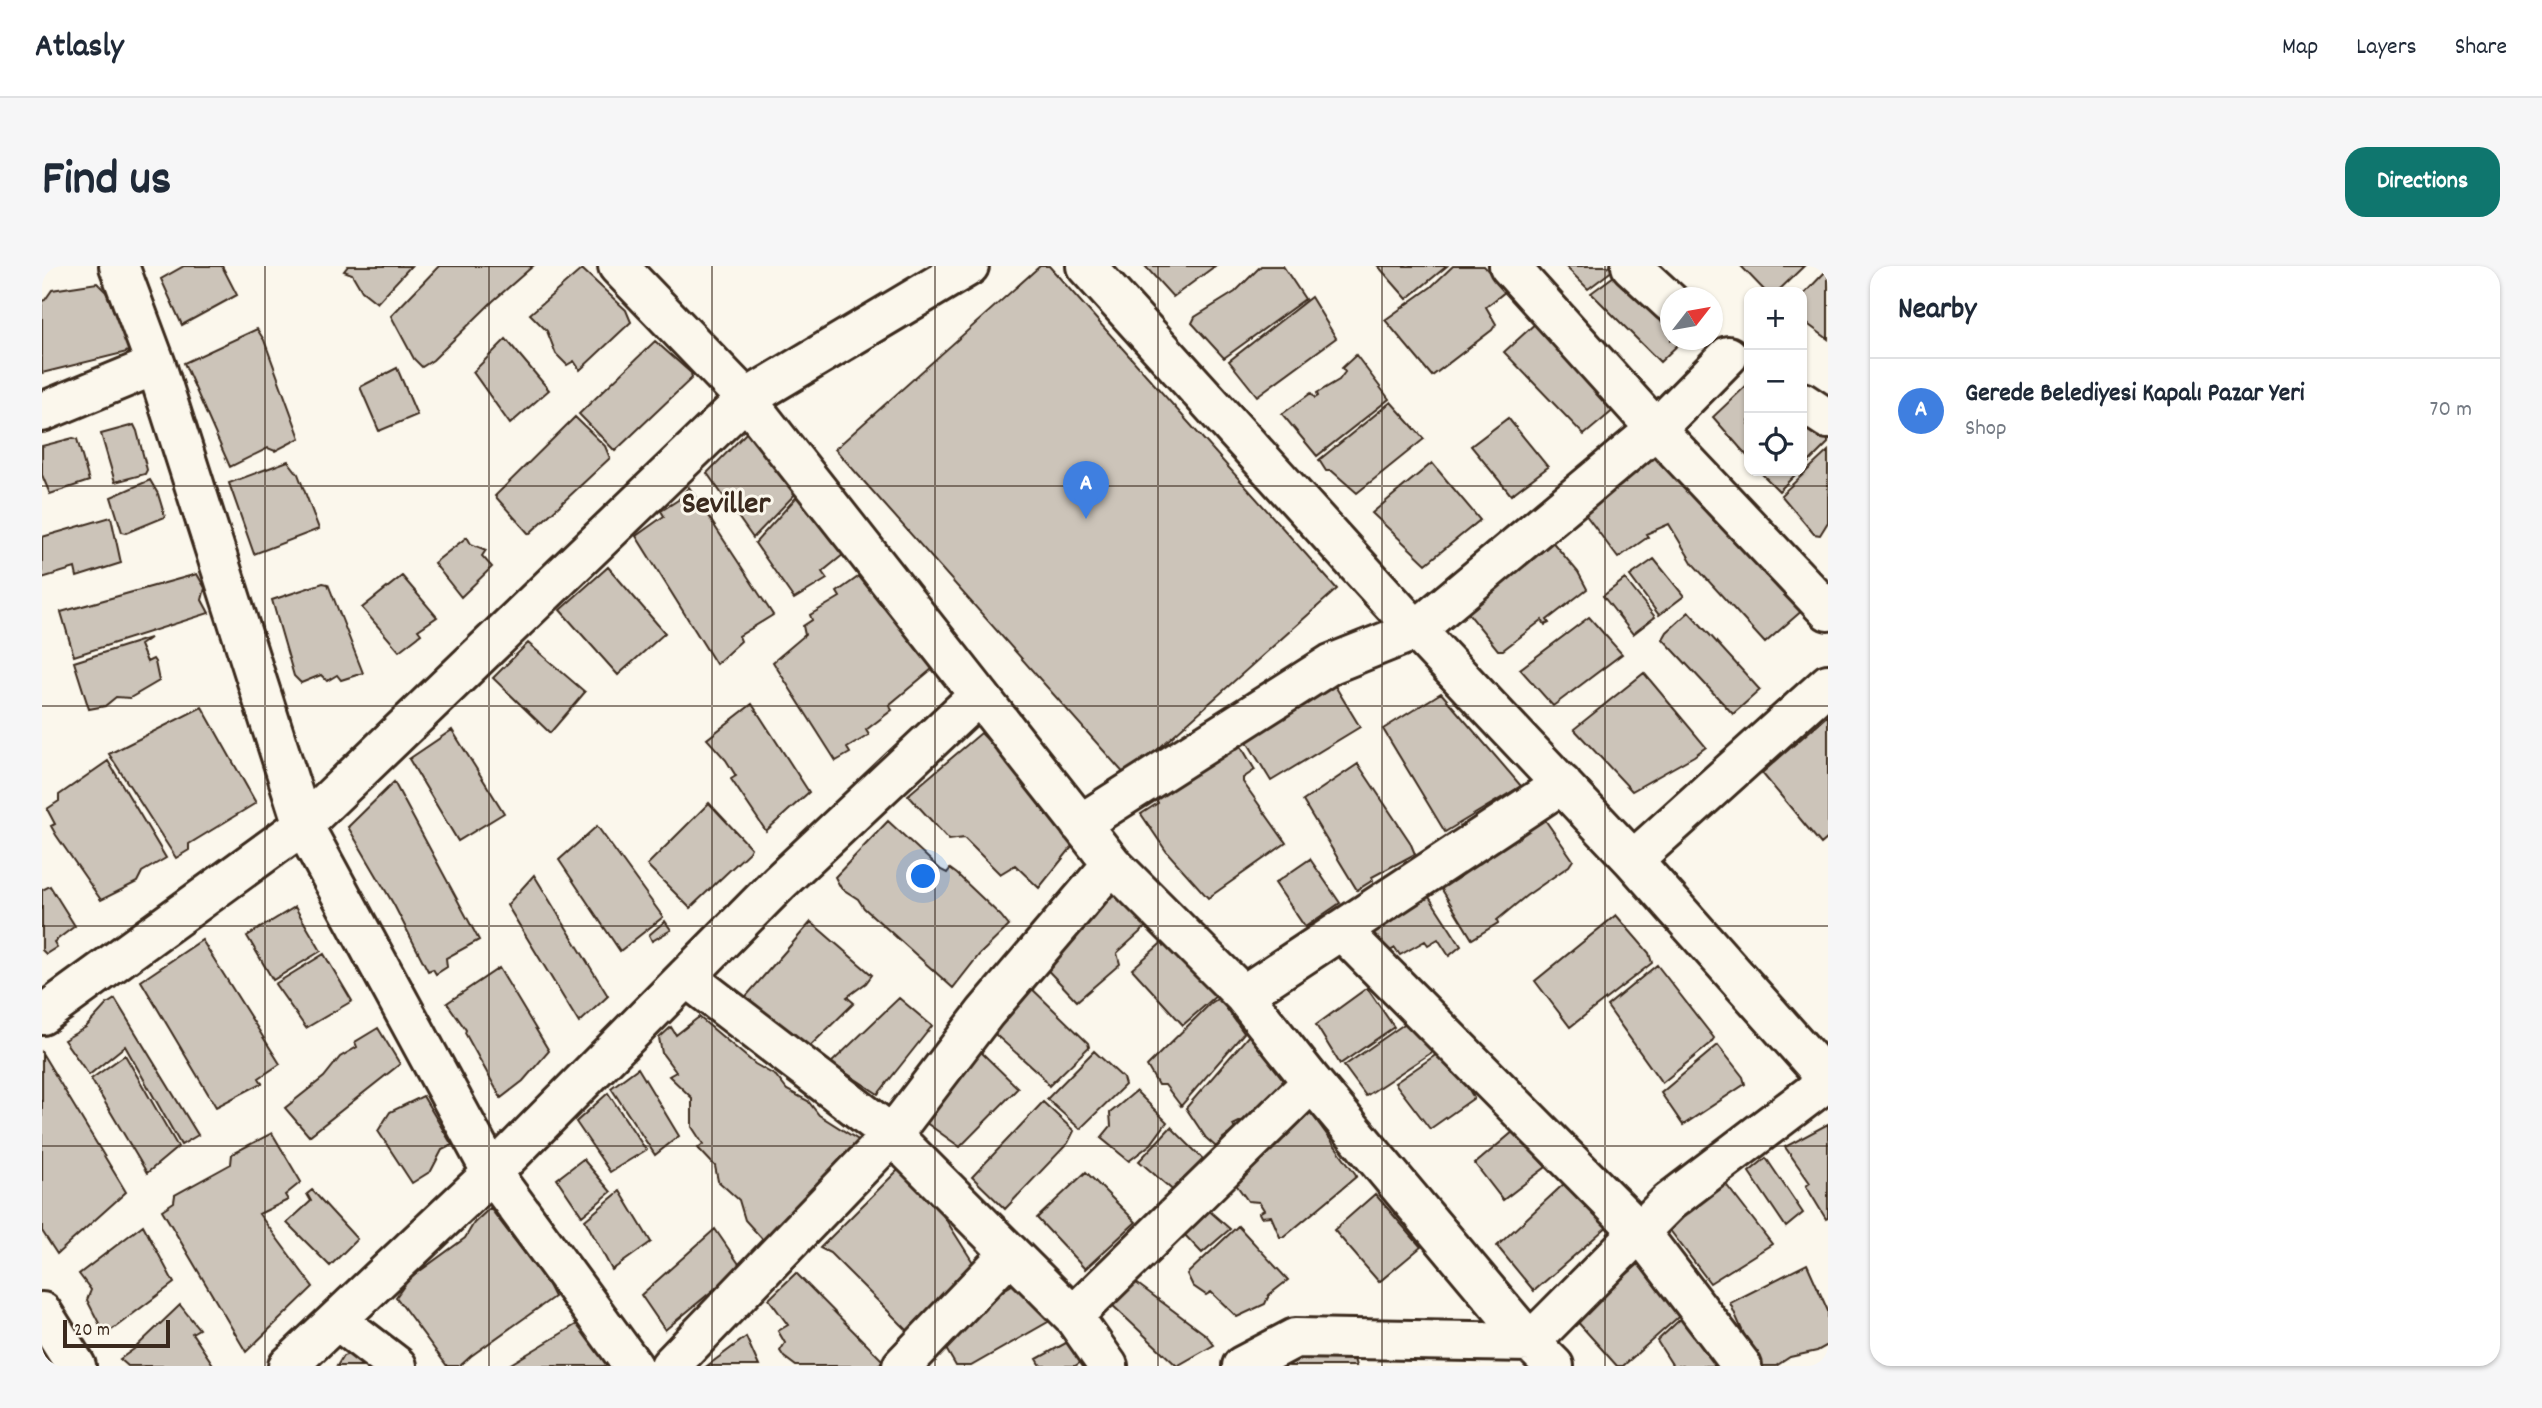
<!DOCTYPE html>
<meta charset="utf-8">
<style>
:root{--surface:#fff;--page:#f6f6f7;--text:#1f2937;--muted:#747a83;--line:#e0e1e3;--accent:#0f766e}
body{margin:0;font-family:Dekko,sans-serif;background:var(--page);color:var(--text)}
.controls{position:absolute;right:21px;top:21px;display:grid;overflow:hidden;border-radius:14px;box-shadow:0 2px 5px #0004}
.controls button{width:63px;height:63px;display:grid;place-items:center;padding:0;border:0;border-bottom:2px solid var(--line);background:var(--surface);color:var(--text);font:35px sans-serif}
.compass{position:absolute;left:1618px;top:21px;width:63px;height:63px;border-radius:50%;background:var(--surface);box-shadow:0 2px 5px #0004;rotate:59deg}
.scale{position:absolute;left:21px;bottom:18px;width:107px;box-sizing:border-box;padding-left:7px;border:4px solid #3b2a1e;border-top:0;font-size:19px;line-height:24px;white-space:nowrap;color:#3b2a1e;-webkit-text-stroke:5px #fbf7ec;paint-order:stroke}
.you{position:absolute;left:882px;top:611px;width:24px;height:24px;margin:-18px;border:5px solid #fff;border-radius:50%;background:#1a73e8;box-shadow:0 0 0 10px #1a73e833}
.badge{display:grid;place-items:center;width:46px;height:46px;border-radius:50%;background:var(--accent);color:#fff;font-size:23px;font-weight:700}
.pin{position:absolute;translate:-50% -58px;filter:drop-shadow(0 2px 4px #0008)}
.pin::after{content:'';position:absolute;top:37px;width:24px;height:21px;background:inherit;clip-path:polygon(0 0,100% 0,50% 100%)}
.list{margin:0;padding:0;list-style:none}
h2{display:flex;justify-content:space-between;align-items:center;height:91px;margin:0;padding:0 28px;font-size:30px}
h2 small{font-size:23px;font-weight:400;color:var(--muted)}
.list li{display:grid;grid-template-columns:46px 1fr auto;gap:21px;align-items:center;box-sizing:border-box;height:105px;padding:0 28px;border-top:2px solid var(--line)}
.list b{display:block;font-size:26px;white-space:nowrap}
.list p{margin:0;font-size:23px;white-space:nowrap;color:var(--muted)}
.list em{font-size:23px;font-style:normal;color:var(--muted)}
.icon{flex:none;width:38px;height:38px;fill:none;stroke:currentColor;stroke-width:2;stroke-linecap:round;stroke-linejoin:round}
.map{position:relative;flex:none;width:1786px;height:1100px;overflow:hidden;border-radius:21px}
header{display:flex;align-items:center;gap:42px;box-sizing:border-box;height:98px;padding:0 35px;background:var(--surface);border-bottom:2px solid var(--line)}
header strong{font-size:33px}
nav{display:flex;gap:38px;margin-inline-start:auto;font-size:24px}
.intro{display:flex;align-items:center;justify-content:space-between;box-sizing:border-box;height:168px;padding:0 42px}
h1{margin:0;font-size:49px}
.button{padding:18px 32px;border-radius:21px;background:var(--accent);color:#fff;font-size:24px;font-weight:700}
main{display:flex;gap:42px;padding:0 42px}
aside{flex:1;background:var(--surface);border-radius:21px;box-shadow:0 2px 5px #0004}
.map>svg:first-child{display:block}
.building{fill:#ccc4b9;stroke:#3b2a1e;stroke-width:2}
.lines{fill:none;stroke-linecap:round;stroke-linejoin:round}
.minor-casing{stroke:#3b2a1e;stroke-width:44}
.minor{stroke:#fbf7ec;stroke-width:38}
.grid{fill:none;stroke:#3b2a1e;stroke-width:2;stroke-opacity:0.55}
.labels{text-anchor:middle;dominant-baseline:central;stroke-width:6;stroke-linejoin:round;paint-order:stroke}
.district-label{font-size:32px;font-weight:bold;fill:#3b2a1e;stroke:#fbf7ec}
</style>
<header>
<strong>Atlasly</strong>
<nav><a>Map</a><a>Layers</a><a>Share</a></nav>
</header>
<div class="intro"><h1>Find us</h1><a class="button">Directions</a></div>
<main>
<div class="map">
<svg width="1786" height="1100" viewBox="0 0 1786 1100">
<rect width="100%" height="100%" fill="#fbf7ec"/>
<filter id="ink" filterUnits="userSpaceOnUse"><feTurbulence type="fractalNoise" baseFrequency=".0143" numOctaves="2"/><feDisplacementMap in="SourceGraphic" scale="14" xChannelSelector="R" yChannelSelector="G"/><feConvolveMatrix kernelMatrix="1 2 1 2 8 2 1 2 1" color-interpolation-filters="sRGB"/></filter>
<g filter="url(#ink)">
<path class="building" d="M142 0H180L195 29 140 59 119 13Z
M306 0H369L335 37 320 25 310 8 302 5Z
M397 0H491L451 35 391 94 380 101 372 93 349 50Z
M998 0H1007L1295 323 1085 511 793 183Z
M1103 0H1173L1131 31Z
M1219 0H1241L1263 33 1182 92 1150 57 1153 51 1193 26Z
M1336 0H1405L1365 33Z
M1411 0H1442L1464 25 1444 41 1454 58 1450 64 1390 110 1343 54 1389 21Z
M1523 0H1566L1571 4 1546 23Z
M1699 0H1762L1735 26H1724Z
M540 3 584 44 589 56 538 104 532 95 525 99 514 88 505 65 488 48Z
M1786 3V73L1760 54V30Z
M1576 7 1629 52V74H1641L1618 96 1549 27Z
M55 17 64 26 87 81 85 86 0 107V35L3 34 10 24Z
M1269 31 1294 72 1215 130 1187 95Z
M1496 55 1573 143 1542 169 1462 86Z
M215 63 222 74 258 172 233 185 226 182 188 201 142 97Z
M464 73 507 124 468 158 431 106Z
M613 75 649 107 650 112 573 185 537 148Z
M1314 89 1347 133 1275 190 1240 148 1269 127 1273 132 1276 130 1275 127 1297 114 1303 106 1300 102Z
M355 102 375 149 337 165 318 121Z
M1707 117V192L1671 151Z
M1349 136 1382 173 1315 227 1290 205H1284L1277 194Z
M533 151 563 180 568 192 487 268 453 230Z
M1760 151 1786 173V177L1760 203Z
M1466 152 1506 201 1469 229 1429 180Z
M92 159 95 165 105 204 103 208 73 216 59 168Z
M708 163 758 223 711 272 665 207Z
M31 172 35 173 47 215 8 228 0 209V180Z
M1626 185 1762 343 1723 377 1651 298 1627 258 1604 268 1606 271 1576 292 1540 244 1604 198 1603 195Z
M1786 185V256L1778 269 1772 268 1739 229Z
M246 195 256 208 277 263 212 288 187 217Z
M1390 197 1438 254 1384 298 1330 247Z
M1717 205H1757L1737 225Z
M108 214 116 228 123 251 84 267 80 266 69 231Z
M647 221 731 349 697 370 699 375 674 398 594 270 622 250 619 245 636 234Z
M761 224 812 280 780 306 785 313 752 333 713 277Z
M69 251 79 297 35 311 33 302 0 312V271Z
M1502 266 1536 306 1545 323 1505 354 1507 357 1503 359 1500 354 1461 384H1456L1418 337Z
M425 271 429 278 444 284 440 290 450 301 419 331 392 297Z
M1612 293 1642 330 1617 349 1588 310Z
M566 301 623 367 576 409 518 344Z
M826 304 890 403 847 439 850 444 824 464 827 469 805 482 808 487 794 495 731 396 763 369 761 360 770 354 768 349 798 331 795 326Z
M155 308 163 322 160 334 167 347 32 390 19 346Z
M360 310 395 351 376 364 379 368 357 385 320 342Z
M1583 313 1613 351 1591 368 1561 330Z
M281 317 286 318 321 407 299 414 295 409 285 415 279 409 259 417 252 410 230 334Z
M1647 346 1718 424 1691 448 1621 373 1625 366Z
M1547 351 1580 388 1511 440 1478 403Z
M108 372 98 379 105 396 111 393 113 396 117 415 88 432 74 431 63 440 47 443 32 396Z
M486 377 543 426 508 467 451 412Z
M1602 407 1664 481 1652 490 1590 525 1532 463Z
M1290 415 1318 461 1229 515 1204 474Z
M1399 427 1479 520 1403 566 1341 463Z
M710 438 767 526 724 565 689 513 694 510 684 494 665 473Z
M160 441 214 537 147 578V584L134 592 67 488Z
M1786 449V572L1779 578 1720 507Z
M410 464 462 547 416 575 367 493Z
M939 467 1038 571 997 622 973 599 958 608 922 572 907 574 866 529Z
M1196 475 1213 504 1201 512V516L1244 577 1166 632 1124 585 1099 548 1116 537 1112 529Z
M66 495 124 592 100 606 95 616 59 634 14 569 9 560 13 558 5 543 17 535V529Z
M1316 498 1368 576 1373 588 1330 611 1331 614 1315 624 1261 535Z
M352 516 437 674 404 692 405 701 394 708 391 703 386 705 352 639 306 561Z
M667 537 709 582 707 586 648 642 605 599Z
M1499 548 1531 594 1527 600 1484 630 1455 654 1456 657 1430 673 1396 617Z
M846 555 899 604 905 607 908 603 915 608 959 650 967 660 937 689 911 722 822 642 816 633 799 622 793 611Z
M555 560 621 651 578 685 517 594Z
M1268 593 1298 637 1263 661 1233 617Z
M492 609 566 730 537 757 465 639Z
M1378 617 1419 680 1407 690 1396 673 1386 679 1383 675 1358 689 1353 682 1343 688 1319 653Z
M1068 618 1108 657 1075 687 1078 698 1035 735 995 693Z
M8 620 33 660 12 676 15 681 4 688 0 684V624Z
M253 641 279 685 231 714 205 670Z
M1574 649 1607 687 1610 697 1528 761 1493 715Z
M623 655 629 664 610 675 607 669Z
M769 656 830 709 824 717 805 731 812 737 764 784 692 744Z
M1124 673 1175 729 1141 759 1090 703Z
M160 674 238 798 217 812 220 817 174 841 99 715Z
M282 688 310 735 264 762 233 718Z
M1615 699 1672 772 1668 778 1620 817 1565 740Z
M457 702 507 785 481 815 459 832 423 767 424 764 405 737Z
M983 716 1046 777 1047 781 1007 820 1000 810 945 761Z
M1325 722 1352 761 1298 798 1274 759Z
M857 732 890 760 836 828 789 797Z
M1177 732 1202 767 1139 840 1123 819H1116L1105 800 1169 737Z
M73 733 156 869 139 879 83 780 47 809 22 774 44 761 65 738Z
M657 751 713 798 734 810 745 824 766 835 777 849 821 877 723 976 703 954 697 934 676 915 673 900 656 882 661 878 650 861V832L627 810 634 806 620 787 617 772 629 761 634 769Z
M1368 754 1393 784 1324 830 1302 800Z
M336 762 358 798 267 870 243 842 282 811 298 791 315 781 313 776Z
M1207 769 1245 818 1201 859 1199 855 1191 859 1193 864 1181 872 1180 880H1173L1164 872 1144 842Z
M1676 779 1701 811 1703 818 1641 859 1619 827Z
M936 783 976 822 918 881 876 851Z
M1052 785 1081 812 1083 819 1038 863 1005 833Z
M0 787 84 926 15 988 0 965Z
M1395 788 1410 806 1413 801 1432 832 1388 863 1353 817Z
M83 789 136 881 105 907 49 813Z
M596 802 637 870 613 889 569 822Z
M1094 825 1125 856 1109 878 1087 895 1059 872 1069 860 1068 847Z
M566 827 604 884 568 906 534 856Z
M381 830 410 879 400 884 389 905 370 917 336 865 348 846Z
M1001 836 1032 865 1026 877 963 943 930 911Z
M1261 836 1315 910 1242 971H1238L1229 950 1219 951 1217 947 1222 944 1217 936 1206 935 1185 906Z
M1786 858V952L1784 953 1764 920 1768 917 1743 881Z
M1129 861 1161 893 1135 928 1097 895Z
M1472 865 1504 901 1461 934 1433 898Z
M230 867 259 916 243 929 246 934 217 948 271 1021 204 1086 120 944 132 936 133 929 189 898 190 888Z
M1724 892 1761 947 1744 961 1707 906Z
M541 893 569 926 540 950 515 913Z
M855 905H859L899 946 934 1001 869 1068 788 987 778 982Z
M1044 906 1094 956 1043 1003 995 952Z
M1676 908 1730 978 1668 1017 1621 955Z
M1526 914 1567 959 1492 1025 1455 980Z
M270 924 315 973 288 1000 245 957 269 935 265 928Z
M578 925 609 976 570 1004 543 954Z
M1333 928 1379 981 1337 1016 1292 964Z
M448 942 504 1015 512 1031 429 1090 418 1100H405L354 1031 367 1013 423 972 432 957Z
M1164 942 1188 963 1160 987 1140 966Z
M101 959 132 1017 63 1069 45 1034 49 1024 37 1008Z
M1196 960 1246 1014 1227 1029 1223 1038 1195 1051 1169 1026 1164 1029 1151 1020 1145 1008Z
M673 963 699 1001 623 1064 599 1029Z
M1599 996 1643 1045 1581 1100H1575L1533 1053Z
M1765 998 1786 1045V1079L1775 1085 1748 1091 1734 1100H1716L1688 1037Z
M754 1007 841 1095 836 1100H754L742 1091 738 1085 743 1077 736 1065 746 1059 727 1033Z
M986 1009 1020 1048 929 1100H914L900 1076 934 1041Z
M1093 1016 1164 1069 1172 1079 1135 1100 1067 1036Z
M138 1039 157 1063 150 1067 172 1100H86L78 1093 92 1083Z
M1646 1046 1685 1100H1631L1615 1075Z
M540 1055 570 1100H466L467 1099Z
M1042 1067 1059 1083 1033 1100H999L995 1093Z
M704 1071 717 1100H665Z
M1289 1081 1309 1083 1314 1100H1247L1245 1094Z
M314 1086 330 1100H295L301 1090Z"/>
<g class="lines">
<defs>
<path id="minor" d="M77 0 114 99 261 559 450 907 591 1100
M576 0 704 133 1070 598 1201 729 1270 816 1488 1076 1512 1100
M1044 0 1374 364 1591 594 1786 814
M1467 0 1614 163 1786 345
M1589 0 1629 37
M1760 136 1786 153
M0 146 114 99
M1038 558 1289 398 1374 364 1614 163 1686 90
M1591 594 1786 418
M1299 664 1598 966 1700 1100
M644 711 850 869 943 747 1070 598
M1201 729 1520 518
M0 749 261 559 704 133 927 0
M0 1046 34 1100
M1031 1050 1270 816
M295 1054 355 1100
M246 1100 450 907 737 617 937 429
M628 1100 850 869 1031 1050 1066 1100
M860 1100 968 987
M1200 1100 1253 1072 1488 1076 1627 936 1786 815"/>
</defs>
<use href="#minor" class="minor-casing"/>
<use href="#minor" class="minor"/>
</g>
</g>
<path class="grid" d="M223 0V1100M447 0V1100M670 0V1100M893 0V1100M1116 0V1100M1340 0V1100M1563 0V1100M0 220H1786M0 440H1786M0 660H1786M0 880H1786"/>
<g class="labels">
<g class="district-label">
<text x="684" y="240">Seviller</text>
</g>
</g>
</svg>
<div class="controls">
<button>+</button>
<button>−</button>
<button><svg class="icon" aria-label="locate" viewBox="0 0 24 24"><circle cx="12" cy="12" r="6"/><path d="M12 2v4M12 18v4M2 12h4M18 12h4"/></svg></button>
</div>
<svg class="compass" viewBox="-18 -18 36 36"><path d="M0-13l5 13h-10z" fill="#e53935"/><path d="M0 13l5-13h-10z" fill="#747a83"/></svg>
<div class="scale">20 m</div>
<div class="you"></div>
<div class="pin badge" style="left:1044px;top:253px;background:#3f7fe0">A</div>
</div>
<aside>
<h2>Nearby<small></small></h2>
<ul class="list">
<li><span class="badge" style="background:#3f7fe0">A</span><div><b>Gerede Belediyesi Kapalı Pazar Yeri</b><p>Shop</p></div><em>70 m</em></li>
</ul>
</aside>
</main>
